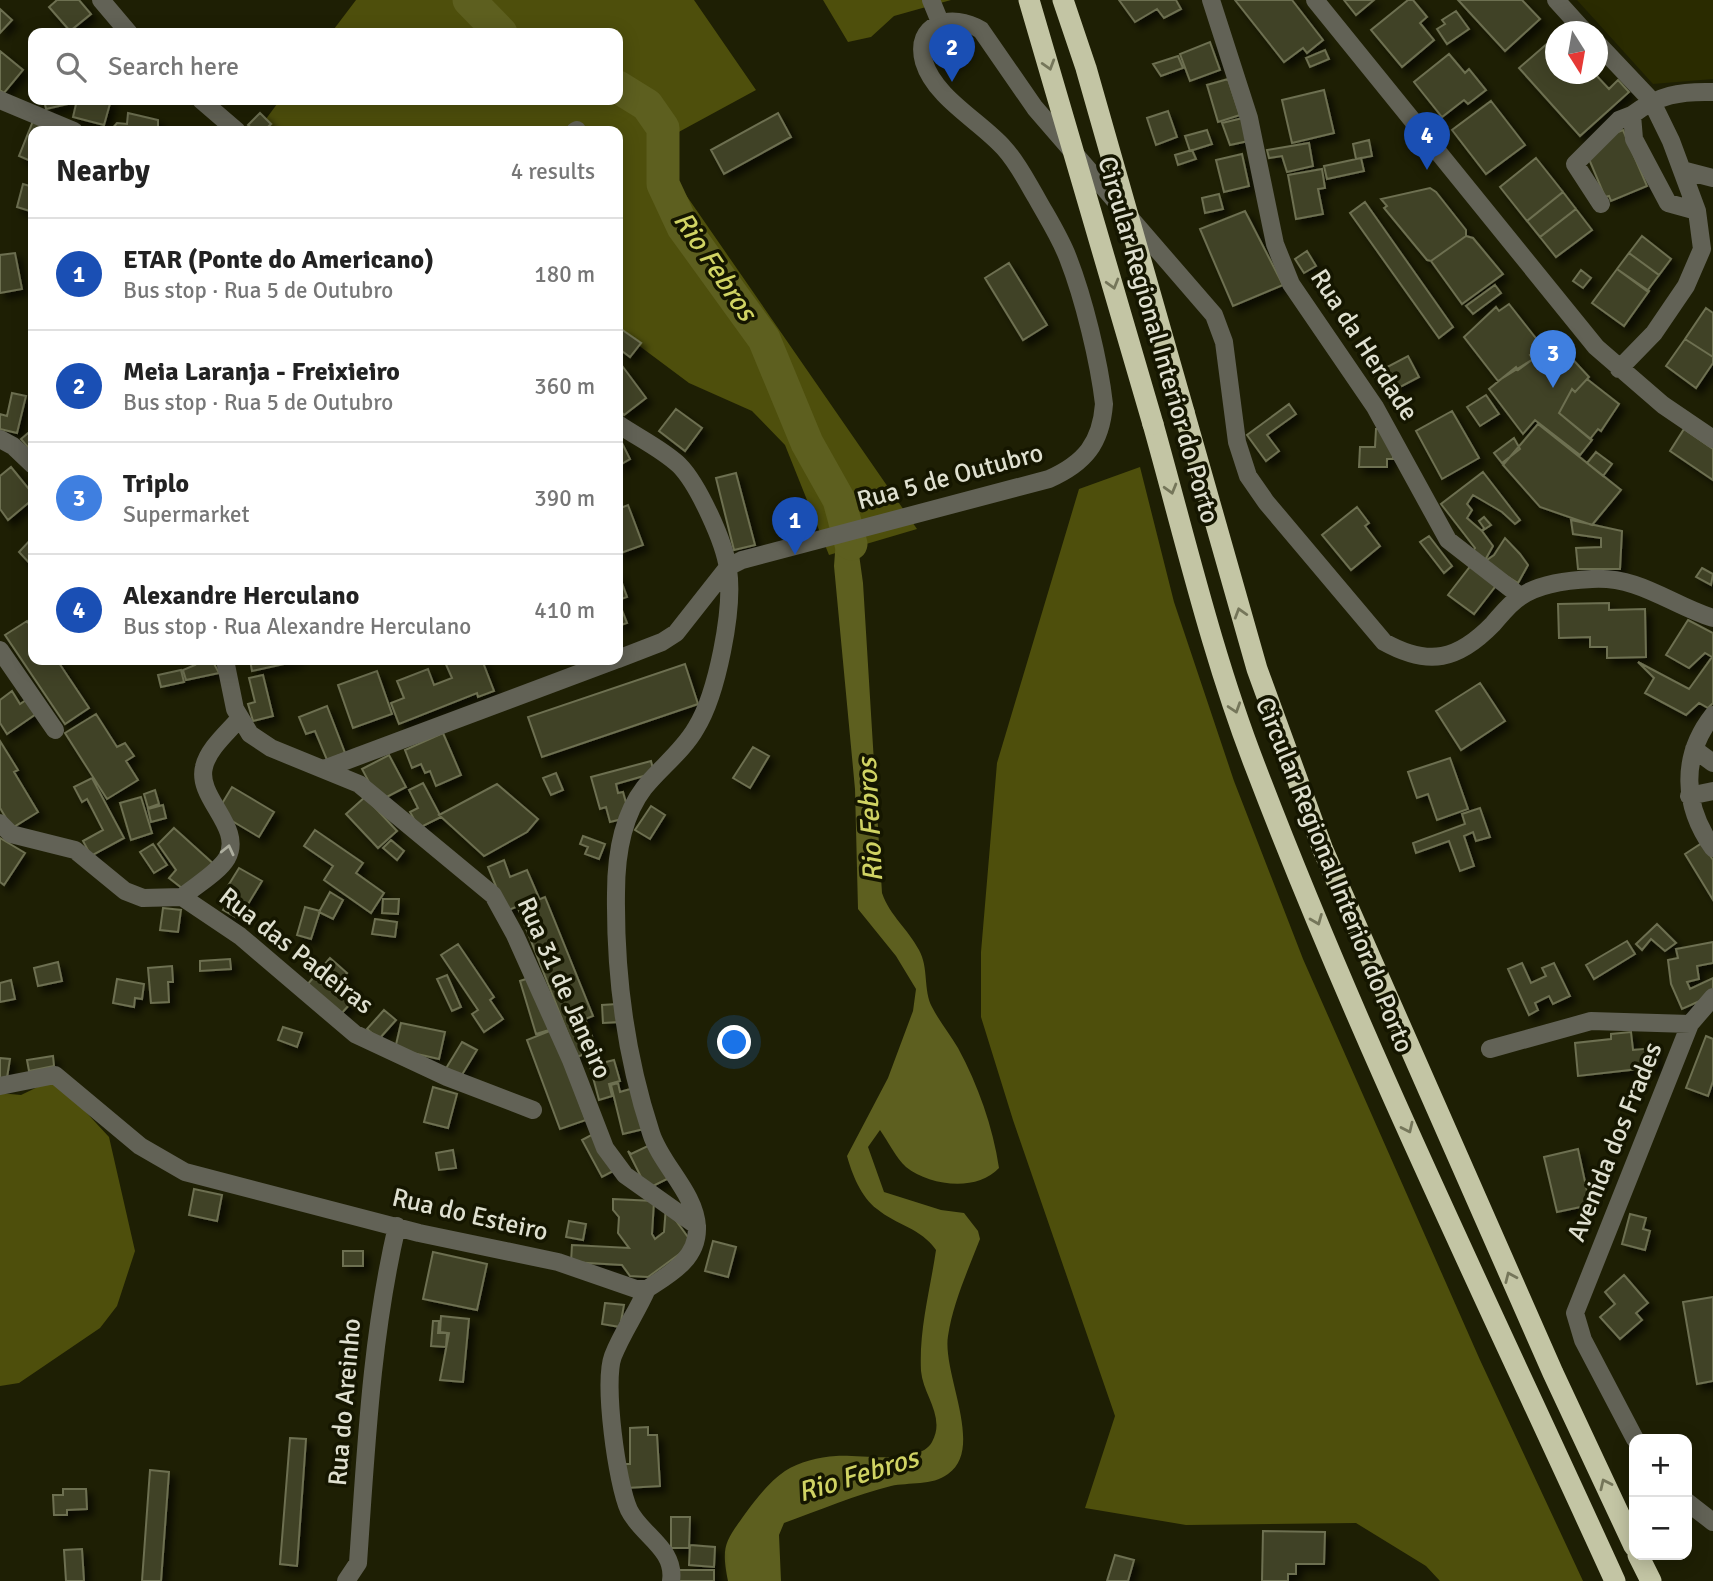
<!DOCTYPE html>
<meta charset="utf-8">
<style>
:root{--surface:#fff;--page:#f2f2f2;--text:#222;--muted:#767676;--line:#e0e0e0;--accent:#1a73e8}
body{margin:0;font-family:Signika,sans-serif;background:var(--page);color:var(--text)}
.controls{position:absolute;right:21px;bottom:21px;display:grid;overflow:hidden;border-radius:14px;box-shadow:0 4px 18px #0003}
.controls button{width:63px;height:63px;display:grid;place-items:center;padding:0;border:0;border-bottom:2px solid var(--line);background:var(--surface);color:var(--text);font:35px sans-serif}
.compass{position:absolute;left:1545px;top:21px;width:63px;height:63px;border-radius:50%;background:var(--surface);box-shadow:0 4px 18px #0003;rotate:169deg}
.you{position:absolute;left:735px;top:1043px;width:24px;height:24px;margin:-18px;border:5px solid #fff;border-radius:50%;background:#1a73e8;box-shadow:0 0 0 10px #1a73e833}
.badge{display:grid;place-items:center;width:46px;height:46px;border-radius:50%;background:var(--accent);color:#fff;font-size:23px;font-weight:700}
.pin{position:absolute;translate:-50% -58px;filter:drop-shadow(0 2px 4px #0008)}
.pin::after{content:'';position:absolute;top:37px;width:24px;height:21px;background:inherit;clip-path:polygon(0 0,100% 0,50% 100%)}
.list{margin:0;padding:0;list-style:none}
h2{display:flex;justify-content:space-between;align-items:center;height:91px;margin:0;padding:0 28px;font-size:30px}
h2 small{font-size:23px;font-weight:400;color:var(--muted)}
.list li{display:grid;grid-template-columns:46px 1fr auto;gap:21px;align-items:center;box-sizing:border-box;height:112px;padding:0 28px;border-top:2px solid var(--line)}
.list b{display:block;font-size:26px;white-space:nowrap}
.list p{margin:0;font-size:23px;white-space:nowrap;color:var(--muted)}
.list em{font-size:23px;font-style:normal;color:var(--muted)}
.icon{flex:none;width:38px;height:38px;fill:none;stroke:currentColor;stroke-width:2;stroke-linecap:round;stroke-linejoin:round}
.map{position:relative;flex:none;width:1713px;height:1581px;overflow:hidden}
.search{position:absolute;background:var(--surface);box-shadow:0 4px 18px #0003;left:28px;top:28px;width:595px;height:77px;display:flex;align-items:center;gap:18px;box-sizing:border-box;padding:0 24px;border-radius:14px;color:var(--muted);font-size:26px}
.panel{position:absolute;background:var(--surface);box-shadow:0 4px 18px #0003;left:28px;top:126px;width:595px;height:539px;border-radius:14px}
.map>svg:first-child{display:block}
.green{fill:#2a2b00}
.forest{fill:#4e4f0c}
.water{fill:#5d5f1f}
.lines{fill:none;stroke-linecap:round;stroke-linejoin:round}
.river{stroke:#5d5f1f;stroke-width:33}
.building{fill:#414226;stroke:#6d6f51;stroke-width:2;filter:url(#shadow)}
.minor{stroke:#626256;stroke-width:18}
.highway{stroke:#c3c5a4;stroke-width:21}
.highway-bridge{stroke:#c3c5a4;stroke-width:21}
.oneway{stroke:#75765a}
.oneway2{stroke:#adae9f}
.labels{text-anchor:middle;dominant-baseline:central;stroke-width:7;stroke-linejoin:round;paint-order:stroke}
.street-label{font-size:26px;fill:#dfe0d0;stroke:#151600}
.water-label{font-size:28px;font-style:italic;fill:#d0d363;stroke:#151600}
</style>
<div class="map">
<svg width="1713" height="1581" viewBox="0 0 1713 1581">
<defs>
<filter id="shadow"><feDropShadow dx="5.5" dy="5.5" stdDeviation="3.5" flood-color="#0009"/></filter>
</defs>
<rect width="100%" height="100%" fill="#1e1f04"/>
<path class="green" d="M1577 0H1713V79L1653 84Z"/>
<path class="forest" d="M356 0H694L756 90 675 134 659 156 917 529 829 555 785 445 752 411 689 383 618 330V131H257L280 100H618V33H331Z
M823 0H951L894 16 871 37 848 42Z
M1140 467 1174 602 1234 781 1303 959 1480 1360 1583 1581H1440L1426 1566 1356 1523 1186 1525 1085 1508 1115 1416 1013 1120 981 1017V952L997 763 1079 489Z
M50 1081 58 1082 109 1137 135 1251 117 1306 100 1328 19 1383 0 1386V1093L21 1095Z"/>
<path class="water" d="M839 500 845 504 858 547 863 583 882 893C890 916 908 929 919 950 929 968 923 990 932 1007 939 1021 950 1034 958 1048 978 1085 993 1127 999 1168 977 1192 930 1186 906 1167 896 1158 888 1141 880 1130L868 1147 884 1192 941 1210 964 1213 978 1231 980 1239C968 1270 953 1303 948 1336 942 1373 985 1449 948 1474 932 1486 909 1482 891 1486 858 1494 817 1511 784 1523L779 1535 781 1581H728C721 1546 725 1542 745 1514 756 1499 770 1481 785 1471 799 1462 819 1457 836 1456 859 1454 919 1466 932 1442 946 1417 923 1395 921 1371 919 1329 930 1291 936 1250 921 1228 896 1225 877 1209 861 1197 852 1174 847 1156L888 1078 913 1011 916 989 896 956 858 909 855 789 834 566Z"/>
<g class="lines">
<path class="river" d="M469 0 501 33
M618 87 647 105 663 128V184L683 227 764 339 807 443 839 500 851 544"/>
</g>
<path class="building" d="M57 0H79L91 14 70 31 49 7Z
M1119 0H1176L1181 9 1164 18 1157 9 1135 22Z
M1235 0H1292L1323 40 1307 53 1303 48 1284 62Z
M1344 0H1374L1356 15Z
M1408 0H1413L1427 17 1420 23 1434 40 1402 67 1371 30Z
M1458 0H1522L1540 19 1505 51Z
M0 9 12 20 0 33Z
M1456 11 1469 29 1447 44 1437 29 1445 24 1442 20Z
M1556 36V74H1595L1609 89 1618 80 1629 92 1580 136 1519 68Z
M1210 42 1220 70 1190 81 1180 54Z
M1325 50 1329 59 1310 67 1306 58Z
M0 51 23 70 4 93 0 90Z
M1449 54 1465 73 1469 69 1486 90 1468 104 1464 100 1442 117 1414 82Z
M1178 56 1183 68 1161 76 1153 64Z
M1228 79 1240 115 1218 122 1207 85Z
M1324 90 1334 133 1292 143 1282 100Z
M44 100H67L68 104 46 109Z
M77 100H111L104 125 73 117Z
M1491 101 1525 145 1486 174 1452 130Z
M1168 111 1177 137 1156 145 1147 118Z
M128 113 158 120V131H110L117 123 127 124Z
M260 113 271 124 264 131H255L248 125Z
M778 113 791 137 724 174 711 150Z
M1247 117 1253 140 1230 145 1222 123Z
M33 121 52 128 50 131H33V162L19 156Z
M1207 130 1212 144 1190 151 1185 136Z
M1623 130 1647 186 1611 201 1609 196 1605 197 1586 152 1598 140Z
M1369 140 1372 156 1356 159 1353 144Z
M1309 143 1313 166 1287 172 1282 156 1269 158 1267 150Z
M1192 150 1196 159 1178 165 1175 155Z
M1242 154 1249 186 1224 192 1216 160Z
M1361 158 1364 171 1327 179 1324 166Z
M1536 158 1563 192 1527 221 1500 187Z
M1322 169 1325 188 1318 189 1323 214 1296 219 1288 175Z
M23 184 33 187V212L17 207Z
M1430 188 1436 192 1466 230V236L1431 261 1427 260 1384 208 1387 206 1381 199Z
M1563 192 1576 209 1540 237 1527 221Z
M1219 194 1223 209 1205 213 1202 198Z
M1365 202 1453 327 1439 338 1350 213Z
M1576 209 1592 230 1556 257 1540 237Z
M1245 211 1283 285 1233 306 1200 229Z
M1466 236 1473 238 1503 274 1462 304 1431 261Z
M1642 236 1671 259 1659 275 1629 253Z
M1307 251 1316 266 1304 273 1295 259Z
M15 253 22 289 0 293V255Z
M1629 253 1659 275 1647 291 1617 269Z
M1009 263 1047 325 1023 340 985 278Z
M1617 269 1649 291 1624 326 1592 303Z
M1581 270 1591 278 1583 288 1573 281Z
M1495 285 1501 293 1473 314 1466 306Z
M1509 304 1542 346 1530 355 1533 359 1498 381 1464 337 1496 307 1499 311Z
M1706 308 1713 313V357L1685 339Z
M621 329 641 343 630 357 618 348V333Z
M1554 339 1589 377 1575 392 1572 389 1559 413 1592 440 1580 455 1535 420 1523 434 1489 389 1516 367 1518 370 1533 359 1530 355Z
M1685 339 1713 357V363L1696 388 1666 366Z
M1408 356 1419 377 1385 395 1374 374Z
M623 367 646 398 624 415 618 407V371Z
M1587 379 1619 404 1601 431 1598 429 1590 439 1559 413 1572 389 1575 392Z
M12 393 26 396 17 433 0 429V414L7 416Z
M1486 395 1499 414 1480 426 1467 407Z
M1289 404 1296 414 1267 435 1279 451 1266 461 1247 435Z
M676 409 702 428 685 451 659 431Z
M1452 411 1479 458 1442 479 1416 431Z
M1538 424 1621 490 1592 525 1540 507 1503 465Z
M33 429V453L21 439Z
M1376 429H1384L1393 449V459H1387V467H1359L1360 447H1375Z
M1684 429 1713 449V480L1670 451Z
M1514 438 1520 449 1502 463 1494 453Z
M622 443 630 459 618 466V445Z
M1596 452 1612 464 1603 476 1587 463Z
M11 467 33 494V499L8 520 0 509V476Z
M1483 472 1520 520 1515 524 1502 512 1473 495 1467 504 1472 510 1467 518 1482 531 1484 528 1479 521 1484 517 1491 525 1482 531 1493 546 1484 562 1494 555 1505 538 1520 554 1528 565 1518 583 1471 554 1475 548 1441 504Z
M736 473 755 545 734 550 716 478Z
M628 505 643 545 618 554V509Z
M1357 507 1369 523 1365 526 1380 546 1351 570 1322 535Z
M1571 520 1622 531 1620 569H1578L1576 548 1601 547V538L1573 534Z
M1429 536 1452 566 1444 573 1420 542Z
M33 537V567L19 552Z
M1472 564 1498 583 1474 614 1448 595Z
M1702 568 1713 574 1711 585 1696 577Z
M618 572 627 597 618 600 627 623 618 626Z
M1609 603V610L1645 609 1646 657 1607 658V647H1590V637L1559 638 1558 604Z
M1688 620 1713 633V703L1708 708 1699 703 1686 715 1645 693 1654 678 1638 662 1689 689 1712 657 1705 653 1689 668 1666 655Z
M27 621 33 630V660H57L89 708 65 724 5 635Z
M192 660H212L219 673 186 680 183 670 195 665Z
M250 660H298V661L252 671Z
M444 660H482L494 691 478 697 477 693 399 724 391 703 404 698 397 681 428 669 434 685 452 678Z
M685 664 698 704 542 757 528 717Z
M181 670 184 682 161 687 158 675Z
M377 671 392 714 353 728 338 685Z
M263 675 273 716 253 721 248 704 255 702 249 678Z
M1480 683 1505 721 1461 750 1436 711Z
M12 691 20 704 26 700 36 714 7 734 0 723V700Z
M327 706 345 753 327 760 315 731 306 734 299 717Z
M96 714 117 747 125 743 134 756 126 761 138 780 107 799 65 733Z
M443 733 461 775 436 786 430 771 425 773 421 764 412 768 405 750Z
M0 741 18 770 14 772 38 812 12 828 0 808Z
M753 747 769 756 750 788 733 778Z
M389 755 406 787 379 801 362 769Z
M1450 758 1468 809 1437 820 1428 794 1417 798 1408 772Z
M651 761 654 773 616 784 618 793 623 792 630 817 610 822 606 807 600 809 591 777Z
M556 773 563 790 551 795 543 778Z
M92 778 124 838 91 856 83 841 103 830 87 799 82 802 74 787Z
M423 783 441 817 419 828 410 812 418 808 409 790Z
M497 784 538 819 527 832 484 856 439 815Z
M232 787 274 812 259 837 217 812Z
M155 790 159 804 148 808 144 794Z
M141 797 152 833 131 840 120 803Z
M365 797 397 831 378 848 346 814Z
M163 805 166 818 151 822 148 809Z
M651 806 665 815 650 839 635 830Z
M1480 808 1490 837 1476 841 1473 832 1464 836 1474 866 1460 871 1449 841 1416 853 1413 843 1465 824 1462 814Z
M174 828 217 867 187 892 169 878 176 870 158 844Z
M315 830 363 863 356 873 384 893 371 913 324 880 333 866 304 846Z
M583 836 605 844 599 859 585 854 588 847 580 844Z
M0 838 25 853 4 885 0 882Z
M391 840 404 851 397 860 383 848Z
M1702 843 1713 860V900L1685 854Z
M153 844 167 865 154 873 140 852Z
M504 860 510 877 527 870 539 898 506 911 488 867Z
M239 868 262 881 239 919 223 910 230 899 223 894Z
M330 892 343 900 333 919 319 912Z
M545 897 593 1016 585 1019 597 1049 577 1057 518 908Z
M383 899H399L398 914 382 913Z
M305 907 320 911 311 939 297 935Z
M163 908 181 910 178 932 160 930Z
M375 919 397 922 395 937 372 934Z
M1657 924 1676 943 1665 951 1651 939 1642 950 1636 944Z
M1627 941 1635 954 1594 979 1586 965Z
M1713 942V963L1697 966 1699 979 1687 982 1690 989 1713 978V995L1682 1009 1671 984 1668 960 1678 958 1676 949Z
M458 944 494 997 490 1000 503 1019 484 1032 472 1014 478 1010 441 955Z
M330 958 347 973 341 980 358 995 341 1014 307 985Z
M230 959 231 969 200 971V961Z
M58 962 62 981 38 986 34 968Z
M1522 963 1531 983 1546 976 1542 968 1554 963 1570 996 1553 1004 1549 996 1535 1003 1538 1010 1529 1015 1508 969Z
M172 966 173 982H168L169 1002 151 1003 148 968Z
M447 975 461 1007 452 1011 437 979Z
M532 977 549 1030 536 1034 520 981Z
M117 979 144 984 142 999 135 998 134 1007 113 1003Z
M11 980 15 999 0 1002V983Z
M617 1004 619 1022 603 1023 602 1005Z
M384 1010 396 1020 379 1039 367 1029Z
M401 1023 445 1032 439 1059 395 1049Z
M283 1027 302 1033 297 1047 278 1040Z
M552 1030 586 1120 560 1129 527 1040Z
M1631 1032 1633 1050 1654 1048 1656 1067 1578 1076 1575 1043 1611 1039V1034Z
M1706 1036 1713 1039V1081L1708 1096 1686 1088Z
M462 1042 477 1050 460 1078 445 1070Z
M53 1056 54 1066 29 1071 27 1060Z
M0 1058 10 1059 6 1084 0 1083Z
M614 1060 620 1081 609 1084 612 1096 599 1100 590 1066Z
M618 1083 620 1092 637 1087 648 1128 623 1134 611 1085Z
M433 1087 457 1094 448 1128 424 1122Z
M595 1133 615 1170 602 1177 582 1140Z
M652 1144 669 1178 647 1189 628 1151 631 1154Z
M1578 1149 1590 1205 1557 1212 1544 1157Z
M453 1150 456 1168 439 1170 436 1153Z
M194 1189 222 1195 217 1221 189 1215Z
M613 1199 654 1201 652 1234 655 1239 664 1232 666 1207 693 1244 648 1277 630 1276 622 1265 571 1262 572 1245 629 1248 618 1233 619 1217 613 1210Z
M1630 1214 1646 1218 1643 1229 1650 1231 1645 1250 1622 1244Z
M569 1221 586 1224 583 1240 566 1237Z
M713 1241 736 1247 728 1277 705 1271Z
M343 1251H363V1266H343Z
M433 1252 487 1264 477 1310 423 1299Z
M1624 1275 1648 1303 1636 1313 1642 1320 1620 1339 1600 1317 1615 1304 1605 1292Z
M1713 1297V1381L1697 1384 1683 1302Z
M605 1303 624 1305 620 1327 602 1324Z
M441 1316 469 1319 463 1382 440 1380 449 1333 440 1332Z
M433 1321H439L438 1333H447L446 1347 431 1346Z
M648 1427V1435H657L660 1486 626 1488 625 1464H630V1428Z
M290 1438 306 1439 297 1566 280 1564Z
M150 1470 169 1472 161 1581H142Z
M63 1489H86L87 1509 67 1510V1515H54L53 1495H63Z
M671 1517H690L689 1548H671Z
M1263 1531 1325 1532 1324 1564H1296V1574H1288V1581H1262Z
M690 1545 715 1547 714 1567 689 1565Z
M82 1549 84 1581H66L64 1550Z
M1115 1555 1134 1560 1128 1581H1107Z
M675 1570H714V1581H675Z"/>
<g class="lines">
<path class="minor" d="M101 0 129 33
M931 0 940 22
M1211 0 1249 118 1275 244 1291 284 1375 407 1448 540 1520 596
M1315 0 1596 347 1663 405 1713 439
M1556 0 1585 32
M1598 44 1651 100 1671 141 1697 211 1702 249 1686 286 1654 333 1619 369
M0 100 74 131
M201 100 237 131
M575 131 577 130
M1682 170 1713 178
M1601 204 1575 164 1619 120 1632 115
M1697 211 1668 203 1634 139 1632 115C1658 95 1680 91 1713 92
M618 424C637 437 662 449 679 465 698 484 725 543 728 569 734 609 717 694 696 728 683 751 660 768 644 788 621 818 616 857 616 893 615 973 626 1057 651 1133 661 1165 695 1192 697 1227 698 1259 670 1274 647 1289
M0 439 13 446 33 465
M0 650 55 730
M618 659 662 642 676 633 728 567 742 560 1049 479C1085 463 1101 443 1104 404 1099 361 1084 299 1068 258 1060 237 1047 217 1036 197 1026 180 1017 162 1004 148 980 121 935 98 924 62 913 23 952 12 981 30L1035 108 1214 315 1224 342 1237 442 1248 476 1266 502 1384 642C1429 667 1458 660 1493 624 1501 615 1510 603 1520 597 1538 584 1571 580 1592 579 1639 576 1671 605 1713 618
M225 660 235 709 250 734 271 748 359 784 493 895 515 935 571 1060 605 1148 625 1175 697 1226
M1713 715C1680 757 1683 806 1713 848
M1694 749 1713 763
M324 769 615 660
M1689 796 1713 791
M0 823 11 834 75 850 125 891 143 898 182 897
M182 897 240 936 355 1034 447 1077 533 1110
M182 897C195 886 218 873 227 858 244 827 196 798 204 767 208 749 227 733 239 719
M1490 1049 1591 1021 1690 1024
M0 1086 55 1075 140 1146 185 1172 419 1233 558 1262 636 1289H647
M647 1289C637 1312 622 1333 613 1356 603 1382 617 1484 629 1510 641 1535 676 1549 671 1581
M1635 1439 1583 1340 1575 1313 1690 1024 1713 997
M1687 1502 1713 1522
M346 1581 358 1563C366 1450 371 1337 397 1226"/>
<path class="highway" d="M1184 412 1257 669 1323 850 1553 1373 1634 1546
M1153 424C1185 538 1212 655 1255 766 1361 1044 1492 1311 1615 1581
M1638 1555 1651 1581"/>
<path class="highway-bridge" d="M1029 0 1153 424
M1063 0 1086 68 1184 412"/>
</g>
<defs><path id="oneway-chevron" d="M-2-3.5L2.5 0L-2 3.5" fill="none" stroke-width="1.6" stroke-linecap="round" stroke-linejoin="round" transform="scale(1.75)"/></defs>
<g class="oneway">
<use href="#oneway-chevron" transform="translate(1049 65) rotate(73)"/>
<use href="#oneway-chevron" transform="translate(1113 284) rotate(74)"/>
<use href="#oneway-chevron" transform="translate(1171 489) rotate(74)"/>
<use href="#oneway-chevron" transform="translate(1240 613) rotate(-107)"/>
<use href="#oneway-chevron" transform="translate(1235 708) rotate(72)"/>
<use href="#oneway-chevron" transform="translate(1317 920) rotate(68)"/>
<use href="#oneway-chevron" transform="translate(1408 1128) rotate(65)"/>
<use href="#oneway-chevron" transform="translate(1510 1277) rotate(-114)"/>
<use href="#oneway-chevron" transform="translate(1605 1484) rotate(-115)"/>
</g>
<use class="oneway2" href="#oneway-chevron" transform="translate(228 850) rotate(-77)"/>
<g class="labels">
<g class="street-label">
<text transform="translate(1158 340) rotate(74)">Circular Regional Interior do Porto</text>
<text transform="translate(1364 345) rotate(57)">Rua da Herdade</text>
<text transform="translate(950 477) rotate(-15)">Rua 5 de Outubro</text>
<text transform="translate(1334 875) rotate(68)">Circular Regional Interior do Porto</text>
<text transform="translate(296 951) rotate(38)">Rua das Padeiras</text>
<text transform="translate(564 988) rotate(66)">Rua 31 de Janeiro</text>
<text transform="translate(1615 1142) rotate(-68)">Avenida dos Frades</text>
<text transform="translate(470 1215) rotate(13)">Rua do Esteiro</text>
<text transform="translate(345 1402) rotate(-85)">Rua do Areinho</text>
</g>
<g class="water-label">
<text transform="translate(715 266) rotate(56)">Rio Febros</text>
<text transform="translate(870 820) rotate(-93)">Rio Febros</text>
<text transform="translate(858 1475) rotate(-17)">Rio Febros</text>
</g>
</g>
</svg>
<div class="controls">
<button>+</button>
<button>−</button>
</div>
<svg class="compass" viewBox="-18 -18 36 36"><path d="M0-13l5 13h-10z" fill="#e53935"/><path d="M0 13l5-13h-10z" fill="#767676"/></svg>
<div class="you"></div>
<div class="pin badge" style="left:795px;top:555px;background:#1a4fb4">1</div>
<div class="pin badge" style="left:952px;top:82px;background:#1a4fb4">2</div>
<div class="pin badge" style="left:1553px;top:388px;background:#3f7fe0">3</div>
<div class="pin badge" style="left:1427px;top:170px;background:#1a4fb4">4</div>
<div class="search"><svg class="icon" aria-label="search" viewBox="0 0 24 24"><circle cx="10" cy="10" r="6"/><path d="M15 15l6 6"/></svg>Search here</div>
<section class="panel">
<h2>Nearby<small>4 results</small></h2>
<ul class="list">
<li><span class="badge" style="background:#1a4fb4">1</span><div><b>ETAR (Ponte do Americano)</b><p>Bus stop · Rua 5 de Outubro</p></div><em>180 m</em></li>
<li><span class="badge" style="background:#1a4fb4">2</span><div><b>Meia Laranja - Freixieiro</b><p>Bus stop · Rua 5 de Outubro</p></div><em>360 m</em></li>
<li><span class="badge" style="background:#3f7fe0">3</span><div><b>Triplo</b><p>Supermarket</p></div><em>390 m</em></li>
<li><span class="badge" style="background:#1a4fb4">4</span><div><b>Alexandre Herculano</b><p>Bus stop · Rua Alexandre Herculano</p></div><em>410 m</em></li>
</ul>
</section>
</div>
